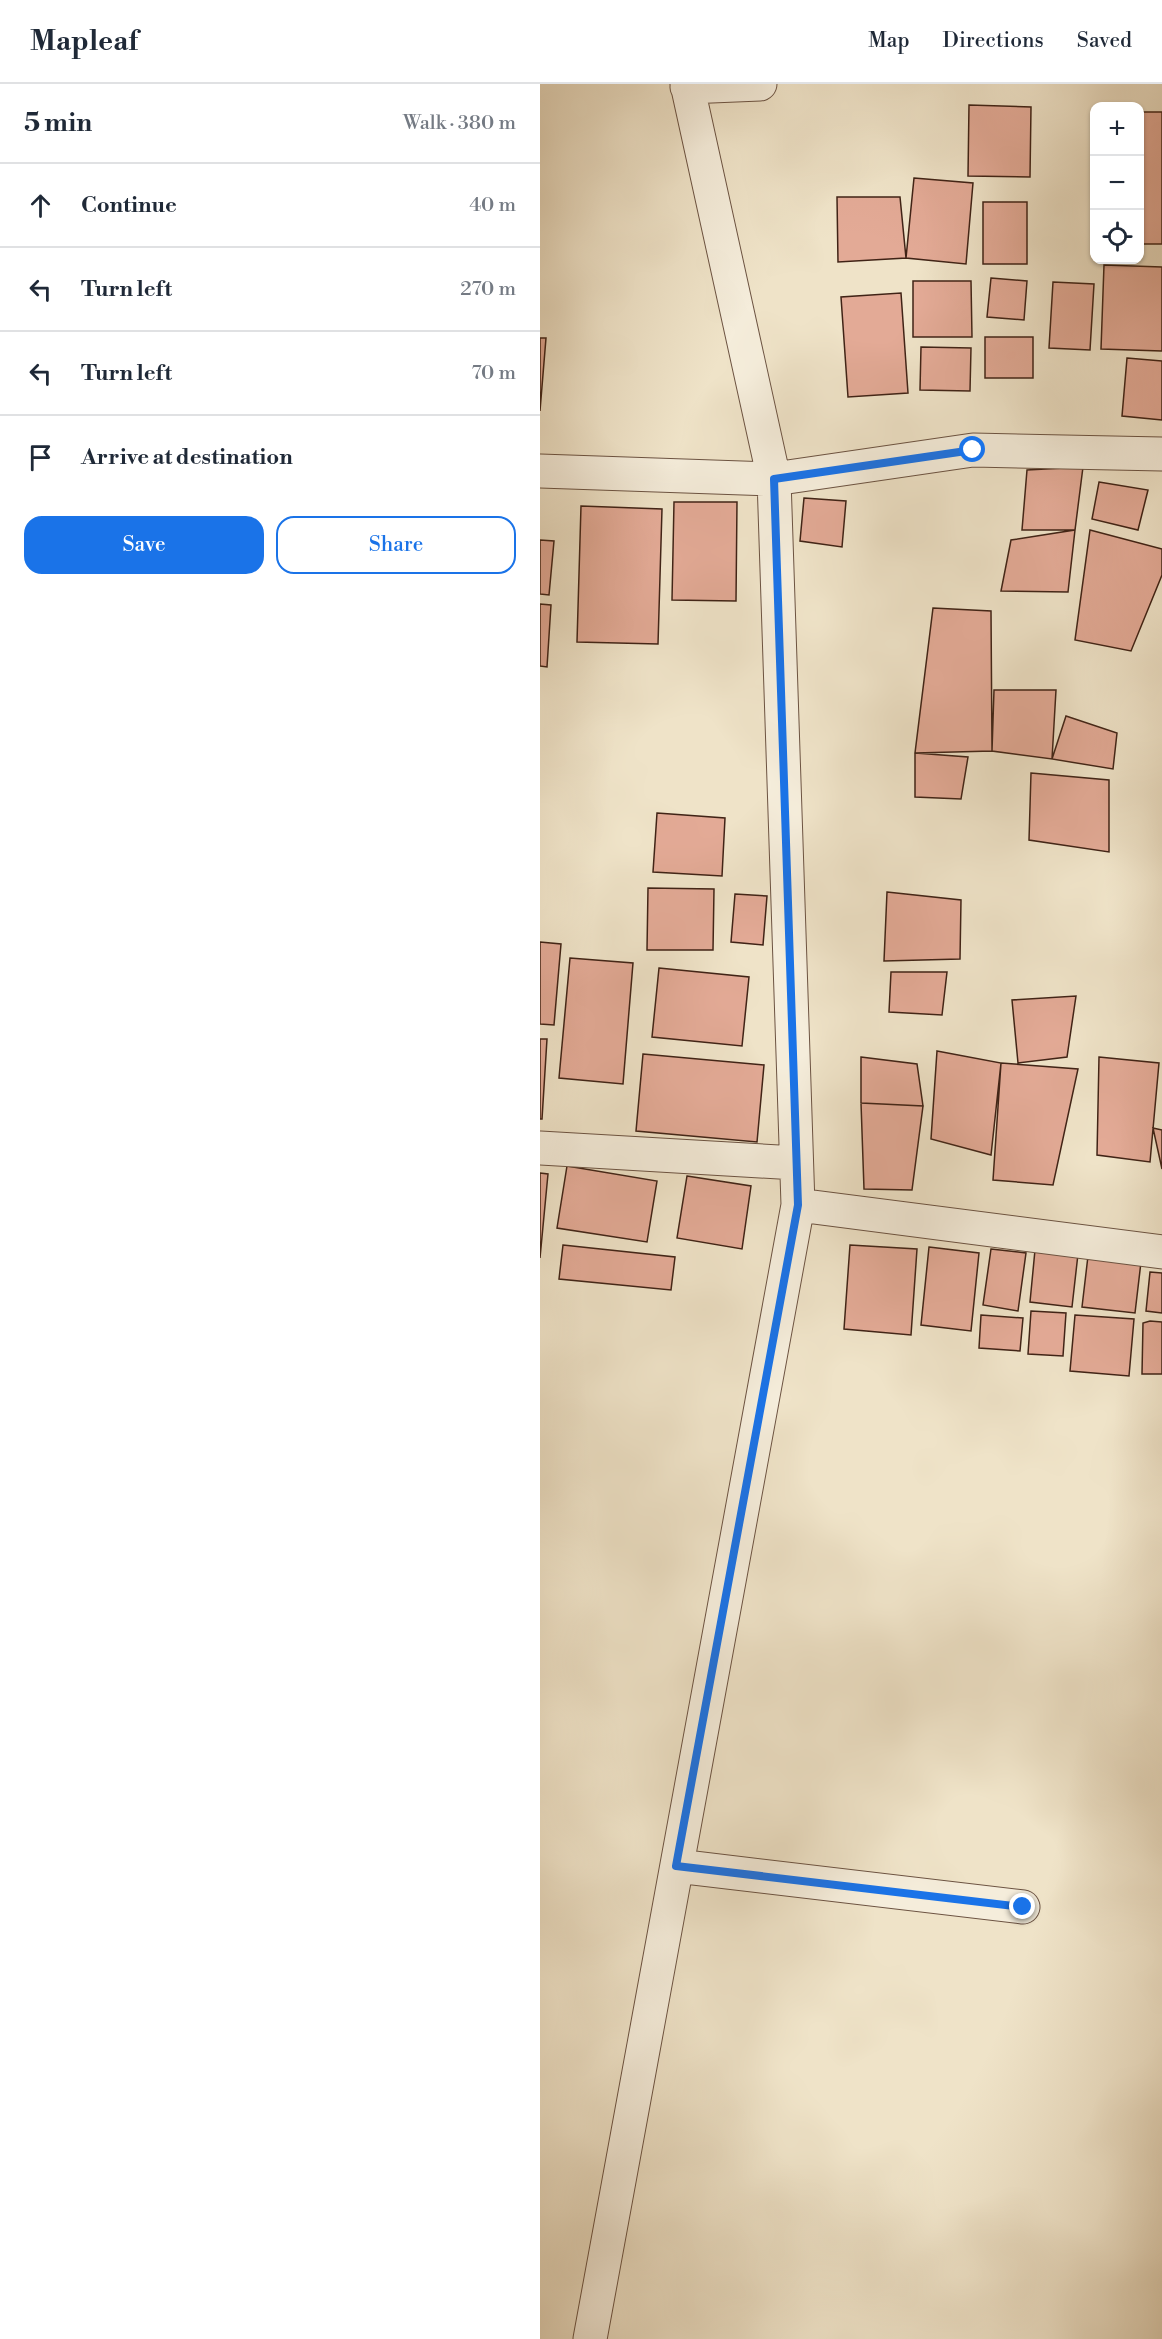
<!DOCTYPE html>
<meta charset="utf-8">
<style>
:root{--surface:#fff;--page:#f2f2f3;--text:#1f2937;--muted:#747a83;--line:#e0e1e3;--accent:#1a73e8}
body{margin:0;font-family:"Libre Bodoni",serif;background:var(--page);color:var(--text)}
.controls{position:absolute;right:18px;top:18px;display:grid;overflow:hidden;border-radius:12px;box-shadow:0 2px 4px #0004}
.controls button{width:54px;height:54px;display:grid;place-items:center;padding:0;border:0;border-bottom:2px solid var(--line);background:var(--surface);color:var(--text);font:30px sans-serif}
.stop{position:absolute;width:18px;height:18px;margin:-14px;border:4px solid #1a73e8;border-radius:50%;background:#fff}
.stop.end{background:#1a73e8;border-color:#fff;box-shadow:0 2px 6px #0008}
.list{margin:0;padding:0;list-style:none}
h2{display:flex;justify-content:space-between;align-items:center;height:78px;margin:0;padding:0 24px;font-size:26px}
h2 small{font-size:20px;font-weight:400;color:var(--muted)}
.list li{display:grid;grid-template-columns:39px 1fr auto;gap:18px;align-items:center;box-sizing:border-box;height:84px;padding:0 24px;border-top:2px solid var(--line)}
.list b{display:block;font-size:22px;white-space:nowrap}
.list em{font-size:20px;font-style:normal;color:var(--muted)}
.actions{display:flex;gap:12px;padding:18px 24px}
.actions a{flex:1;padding:14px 0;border:2px solid var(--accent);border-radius:18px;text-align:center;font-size:21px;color:var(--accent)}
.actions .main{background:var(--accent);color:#fff}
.icon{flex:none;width:33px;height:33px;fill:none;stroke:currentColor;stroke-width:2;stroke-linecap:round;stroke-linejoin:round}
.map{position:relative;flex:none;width:622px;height:2255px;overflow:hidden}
header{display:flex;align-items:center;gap:36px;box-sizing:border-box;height:84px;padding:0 30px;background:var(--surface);border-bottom:2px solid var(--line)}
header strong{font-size:28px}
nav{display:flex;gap:33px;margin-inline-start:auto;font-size:21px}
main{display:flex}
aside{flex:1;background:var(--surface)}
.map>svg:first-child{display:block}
.building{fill:#e3aa96;stroke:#402316;stroke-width:1.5}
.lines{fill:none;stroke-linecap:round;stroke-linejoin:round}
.minor-casing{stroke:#6c5342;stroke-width:35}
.minor{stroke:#f5eddb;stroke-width:33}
.route{stroke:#1a73e8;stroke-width:8}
</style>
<header>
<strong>Mapleaf</strong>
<nav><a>Map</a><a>Directions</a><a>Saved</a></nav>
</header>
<main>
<aside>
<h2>5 min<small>Walk · 380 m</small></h2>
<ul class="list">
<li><svg class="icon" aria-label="ahead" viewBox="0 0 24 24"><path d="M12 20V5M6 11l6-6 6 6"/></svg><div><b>Continue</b></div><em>40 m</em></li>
<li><svg class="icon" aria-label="left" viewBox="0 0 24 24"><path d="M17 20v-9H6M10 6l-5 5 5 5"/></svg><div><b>Turn left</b></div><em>270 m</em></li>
<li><svg class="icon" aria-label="left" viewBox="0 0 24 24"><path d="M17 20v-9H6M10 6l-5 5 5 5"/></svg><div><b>Turn left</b></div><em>70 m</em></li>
<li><svg class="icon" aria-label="arrive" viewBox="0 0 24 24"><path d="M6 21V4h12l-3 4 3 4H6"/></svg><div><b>Arrive at destination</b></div></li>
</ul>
<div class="actions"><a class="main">Save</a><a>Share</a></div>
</aside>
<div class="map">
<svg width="622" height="2255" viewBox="0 0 622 2255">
<rect width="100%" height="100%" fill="#efe3c8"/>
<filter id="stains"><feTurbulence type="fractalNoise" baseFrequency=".00333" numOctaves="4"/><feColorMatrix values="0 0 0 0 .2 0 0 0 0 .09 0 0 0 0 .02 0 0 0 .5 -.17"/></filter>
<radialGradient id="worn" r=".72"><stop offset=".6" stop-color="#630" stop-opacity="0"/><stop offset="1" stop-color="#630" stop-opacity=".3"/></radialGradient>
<path class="building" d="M429 21 491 23 490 93 428 92Z
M600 28H622V160H600Z
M374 94 433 99 426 180 366 174Z
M297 113H360L366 174 298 178Z
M443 118H487V180H443Z
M564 181 622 183V267L561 265Z
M451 194 487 197 484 236 447 233Z
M373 197H431L432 253H373Z
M513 198 554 200 550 266 509 264Z
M361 209 368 309 308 313 301 213Z
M445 253H493V294H445Z
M0 254H6L0 327Z
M381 263 431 264 430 307 380 306Z
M587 274 622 277V336L582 332Z
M543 383 535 446H482L487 386Z
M559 398 608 406 598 446 552 435Z
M264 414 306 417 302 463 260 457Z
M134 418H197L196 517 132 516Z
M41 422 122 425 118 560 37 558Z
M535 446 528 508 461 507 471 456Z
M550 446 622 465V491L591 567 535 556Z
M0 456 14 457 9 511 0 510Z
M0 520 11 521 7 583 0 582Z
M393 524 451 527 452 667 375 669Z
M454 606H516L512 675 452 667Z
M526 632 577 649 573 685 512 675Z
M375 669 428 673 421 715 375 713Z
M491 689 569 696V768L489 756Z
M117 729 185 734 182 792 113 788Z
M108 804 174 805 173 866H107Z
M347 808 421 816 420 875 344 877Z
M195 810 227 812 223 861 191 858Z
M0 858 21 860 14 941 0 940Z
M30 874 93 879 83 1000 19 994Z
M119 884 209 893 202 962 112 953Z
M351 888H407L402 931 349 928Z
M536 912 527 973 478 979 472 916Z
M0 955H7L2 1035H0Z
M397 967 461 979 451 1071 391 1055Z
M103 970 224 981 217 1058 96 1047Z
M321 973 377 980 383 1022 321 1019Z
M559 973 619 979 610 1078 557 1071Z
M461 979 538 985 513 1101 453 1096Z
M321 1019 383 1022 372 1106 324 1105Z
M613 1044 622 1046V1085Z
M27 1082 117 1097 107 1158 17 1144Z
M0 1089 8 1090 0 1174Z
M147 1092 211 1102 202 1165 137 1154Z
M23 1161 135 1173 131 1206 19 1195Z
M310 1161 377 1165 371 1251 304 1245Z
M389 1163 439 1169 431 1247 381 1241Z
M451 1165 486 1169 478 1227 443 1221Z
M495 1166 538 1170 532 1223 490 1218Z
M548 1172 601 1178 595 1229 542 1223Z
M610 1188 622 1189V1229L606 1227Z
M491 1227 526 1229 523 1272 488 1270Z
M441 1231 483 1234 480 1267 439 1264Z
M535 1231 594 1235 589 1292 530 1287Z
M610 1237 622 1238V1290H602L603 1239Z"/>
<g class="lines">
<defs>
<path id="minor" d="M147 3 220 0
M0 387 234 395 433 366 622 370
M0 1064 256 1079
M258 1121 622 1168
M137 1782 483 1823
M50 2255 258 1121 234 395 147 0"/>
</defs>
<use href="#minor" class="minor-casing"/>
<use href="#minor" class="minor"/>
</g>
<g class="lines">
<path class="route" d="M433 366 234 395 258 1121 136 1782 483 1823"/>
</g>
<rect width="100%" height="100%" filter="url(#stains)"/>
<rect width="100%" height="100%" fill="url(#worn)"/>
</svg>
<div class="controls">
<button>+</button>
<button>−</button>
<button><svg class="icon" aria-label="locate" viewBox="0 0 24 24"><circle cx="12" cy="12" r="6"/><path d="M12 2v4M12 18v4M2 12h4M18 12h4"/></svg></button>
</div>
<div class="stop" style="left:433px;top:366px"></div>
<div class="stop end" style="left:483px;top:1823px"></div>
</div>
</main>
